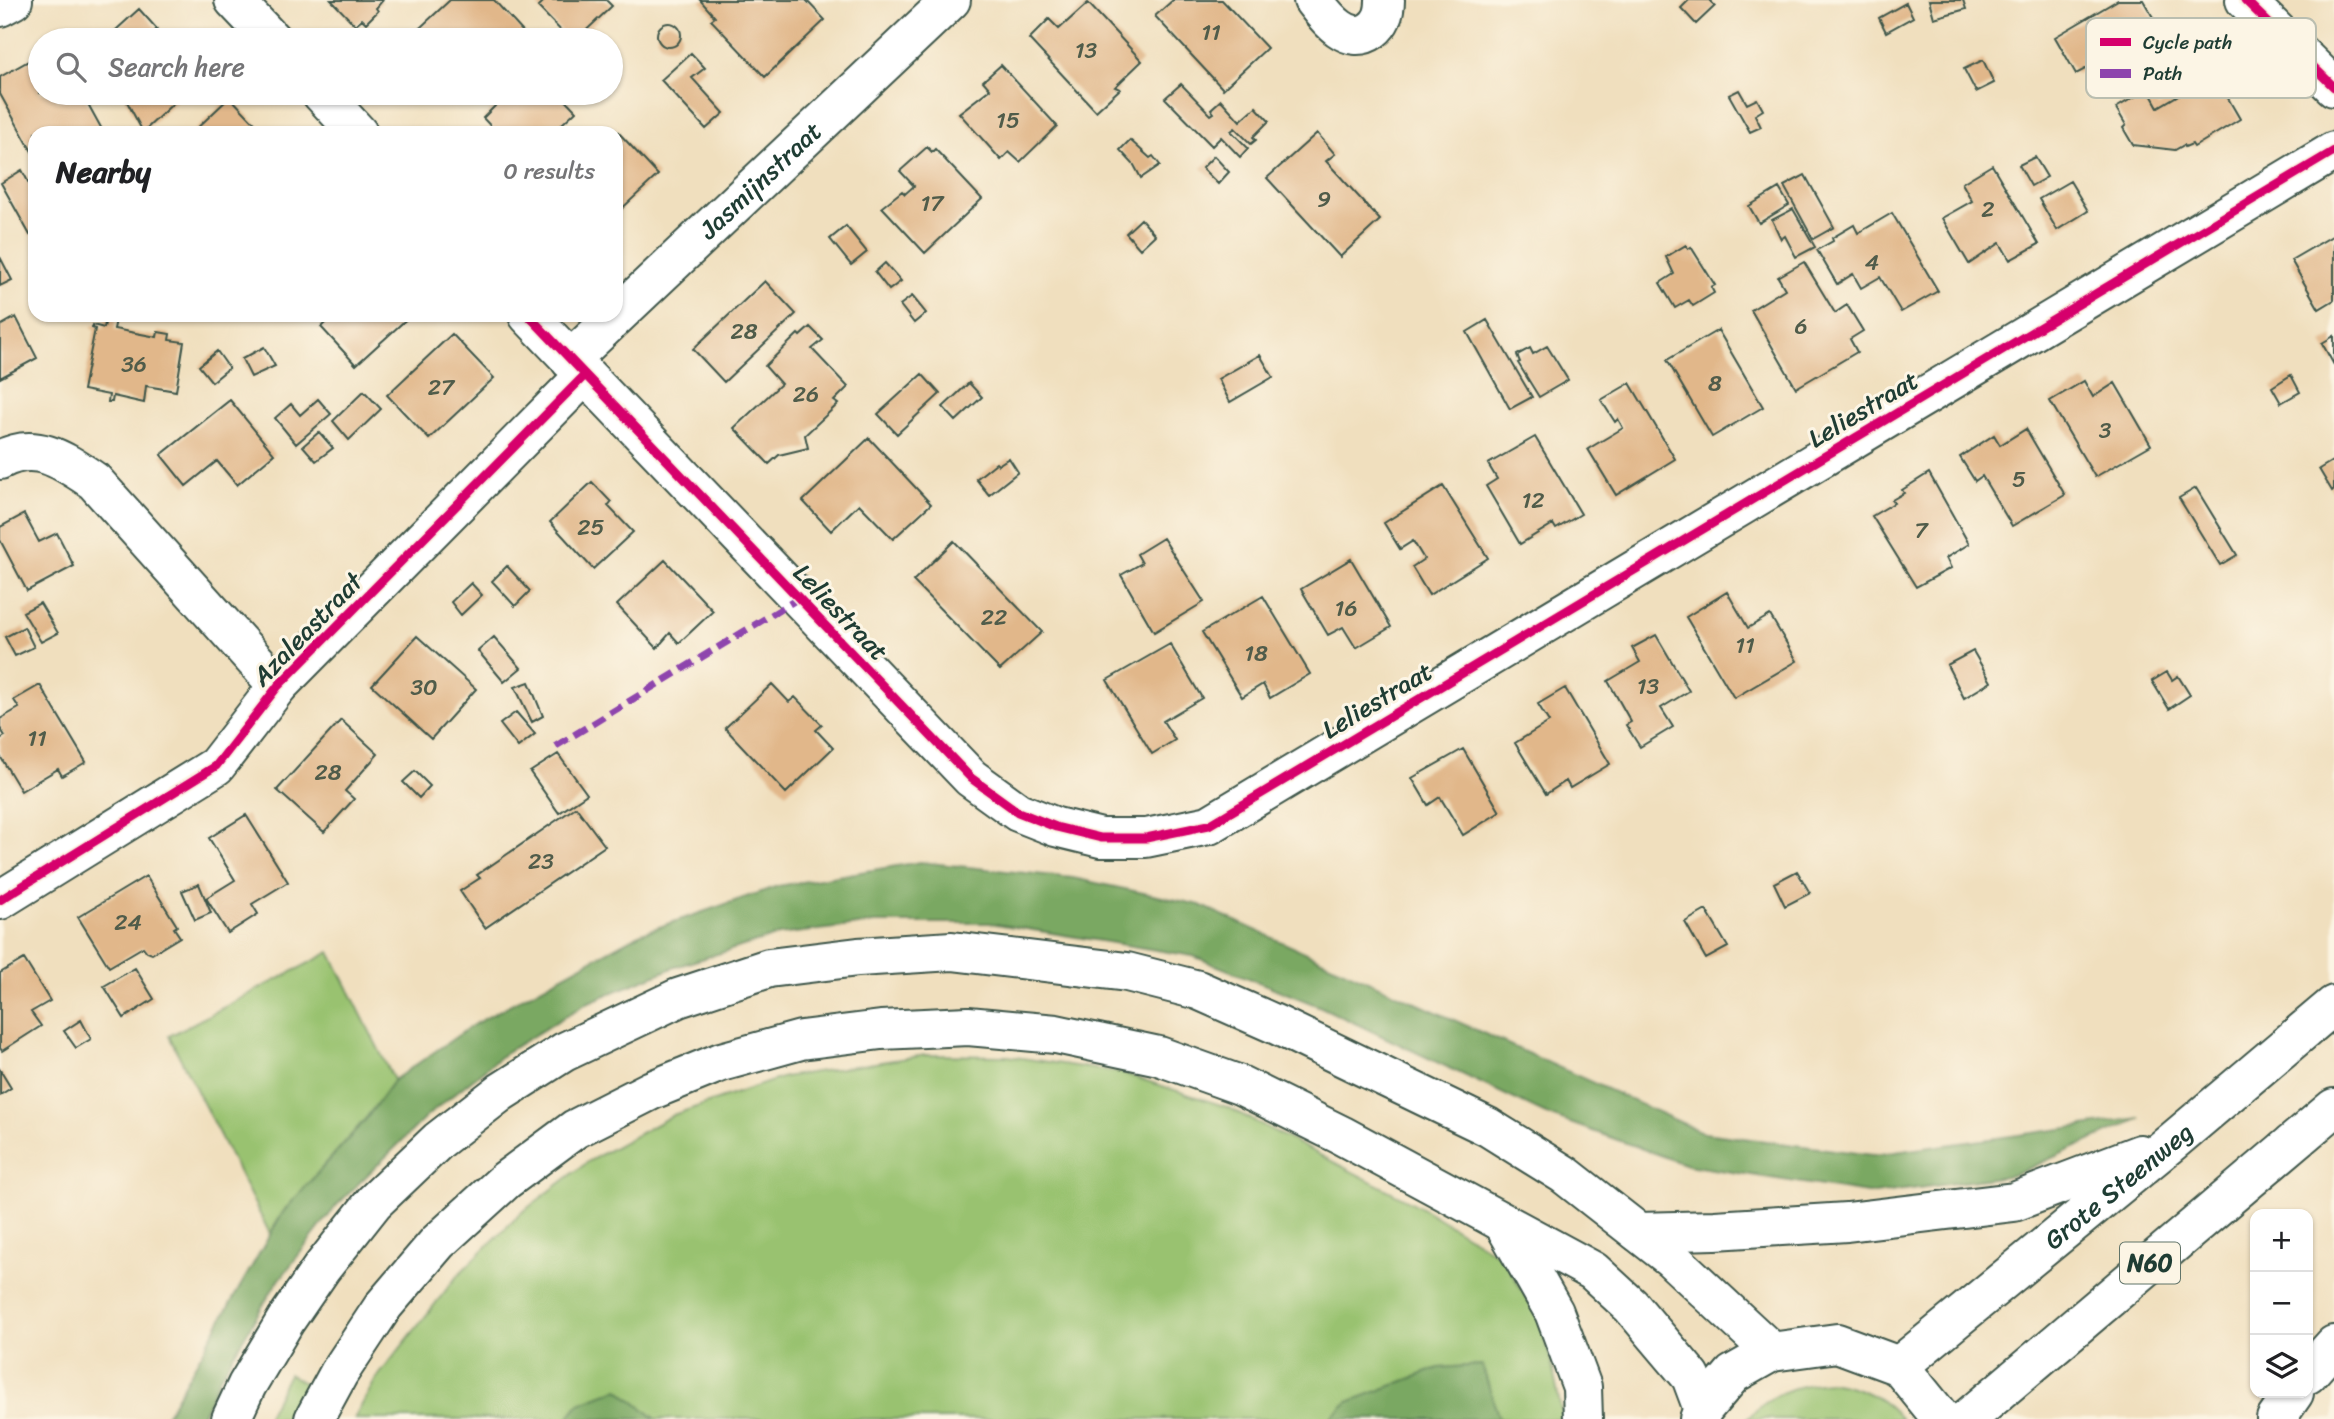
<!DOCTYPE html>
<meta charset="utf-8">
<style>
:root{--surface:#fff;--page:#f2f2f2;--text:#202124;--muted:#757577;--line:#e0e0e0}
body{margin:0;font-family:Sriracha,sans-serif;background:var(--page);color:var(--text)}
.controls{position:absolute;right:21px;bottom:21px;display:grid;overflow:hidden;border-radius:14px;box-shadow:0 2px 5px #0004}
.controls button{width:63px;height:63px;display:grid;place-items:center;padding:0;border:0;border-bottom:2px solid var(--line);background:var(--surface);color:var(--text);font:35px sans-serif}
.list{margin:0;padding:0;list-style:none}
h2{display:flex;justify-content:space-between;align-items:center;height:91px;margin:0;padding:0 28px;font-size:30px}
h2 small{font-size:23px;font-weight:400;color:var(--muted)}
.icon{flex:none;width:38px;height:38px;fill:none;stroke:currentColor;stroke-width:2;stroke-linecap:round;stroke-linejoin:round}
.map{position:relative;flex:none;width:2334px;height:1419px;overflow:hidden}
.search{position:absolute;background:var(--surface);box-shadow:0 2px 5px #0004;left:28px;top:28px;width:595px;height:77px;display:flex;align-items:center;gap:18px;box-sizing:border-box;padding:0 24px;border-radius:38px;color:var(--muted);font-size:26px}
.panel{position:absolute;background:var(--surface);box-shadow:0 2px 5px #0004;left:28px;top:126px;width:595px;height:196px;border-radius:21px}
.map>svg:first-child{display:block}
.green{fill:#99c26f;stroke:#5c8052;stroke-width:2}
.forest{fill:#7aa862;stroke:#4c724b;stroke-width:2}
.building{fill:#e1b78a}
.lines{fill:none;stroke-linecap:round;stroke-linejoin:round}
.minor-casing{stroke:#3e5549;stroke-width:42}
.highway-casing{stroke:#3e5549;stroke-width:42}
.minor{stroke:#fff;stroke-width:38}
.highway{stroke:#fff;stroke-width:38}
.quiet{stroke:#8e44ad;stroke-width:7;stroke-dasharray:14 7;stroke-linecap:butt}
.cycleway-casing{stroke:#fcf5e5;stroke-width:13}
.cycleway{stroke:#d6006c;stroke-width:9}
.labels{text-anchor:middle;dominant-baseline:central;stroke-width:6;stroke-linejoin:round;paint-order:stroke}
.number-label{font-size:23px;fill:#505c4a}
.shield{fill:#fcf5e5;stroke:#617469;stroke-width:2}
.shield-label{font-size:24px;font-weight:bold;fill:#1f3d34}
.street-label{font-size:26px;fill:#1f3d34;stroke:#fcf5e5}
.key{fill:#fcf5e5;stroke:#babeb0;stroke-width:2}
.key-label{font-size:19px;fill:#1f3d34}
</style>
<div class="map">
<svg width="2334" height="1419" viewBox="0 0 2334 1419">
<rect width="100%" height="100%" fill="#fcf5e5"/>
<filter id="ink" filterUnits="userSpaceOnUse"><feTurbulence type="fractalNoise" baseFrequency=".0143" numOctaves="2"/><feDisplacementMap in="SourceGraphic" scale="14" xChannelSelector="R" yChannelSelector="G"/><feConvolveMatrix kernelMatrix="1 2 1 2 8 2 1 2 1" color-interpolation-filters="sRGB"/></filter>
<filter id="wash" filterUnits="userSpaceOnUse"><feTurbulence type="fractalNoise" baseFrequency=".00686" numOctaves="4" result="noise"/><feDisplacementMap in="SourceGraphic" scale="28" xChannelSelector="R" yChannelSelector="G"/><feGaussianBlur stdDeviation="1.57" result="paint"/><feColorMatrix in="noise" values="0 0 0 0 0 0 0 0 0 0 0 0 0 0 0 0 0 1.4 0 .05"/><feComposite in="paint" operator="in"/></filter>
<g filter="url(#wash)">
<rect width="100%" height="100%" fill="#f0dfbe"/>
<path class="green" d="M330 952 394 1080 366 1118 283 1212 270 1234 169 1036Z
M926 1055 1008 1056 1122 1073 1227 1107 1417 1205 1502 1257 1539 1319 1551 1361 1563 1419H1499L1482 1365 1439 1368 1348 1402 1329 1419H656L618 1389 579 1404 567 1419H354L376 1379 458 1275 521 1213 589 1161 673 1115 784 1077Z
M289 1374 306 1384 286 1419H266Z
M1829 1382C1857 1386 1883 1396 1901 1419H1747C1771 1394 1795 1384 1829 1382Z"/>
<path class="forest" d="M920 862 1073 878 1200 905 1704 1133 1873 1155 2141 1118 2014 1175 1874 1194 1687 1165 1548 1115 1321 1007 1193 956 990 923H874L779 935 675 967 589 1002 505 1053 427 1116 337 1205 274 1287 220 1377 200 1419H164L283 1212 366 1119 394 1080 473 1025 639 934 778 886Z
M1482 1365 1499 1419H1329L1348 1402 1439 1368Z
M618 1389 656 1419H567L579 1404Z"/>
<g id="blocks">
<path class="building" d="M331 0H383L376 8 378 11 366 23 362 19 355 25Z
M450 0H494L523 32 514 40H410L408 39Z
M545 0H606L612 6 576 40H570L538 7Z
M700 0H806L825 20 765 77 711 20 715 17Z
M1173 0H1222L1267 48 1223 89 1155 16Z
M1689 0H1709L1715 6 1696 24 1681 8Z
M1929 0H1963L1966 9 1934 18Z
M2118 0H2143L2158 26 2119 49 2131 69 2102 86 2089 67 2076 74 2055 37Z
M1088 3 1142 61 1115 87 1120 89 1096 111 1029 39 1049 19 1059 29Z
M1906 3 1913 17 1886 32 1879 18Z
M139 9 157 29 155 31 161 37 165 33 172 40H105Z
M657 35a12 12 0 1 1 24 0a12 12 0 1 1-24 0Z
M691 53 705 68 692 78 724 113 706 129 661 80Z
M34 58 40 70V93H53L57 101 72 93H82L104 133H35V157L0 94V77Z
M1983 60 1994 83 1976 92 1964 69Z
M1001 65 1057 126 1020 162 1009 152 1001 160 959 113 990 89 983 81Z
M2214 74 2240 119 2194 147 2192 144 2185 147 2184 145 2175 150 2133 145 2123 128 2126 125 2116 108 2148 89 2158 107Z
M1181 84 1211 115 1214 113 1211 109 1221 100 1240 121 1256 107 1269 121 1253 137 1256 140 1251 144 1235 128 1231 131 1248 148 1240 157 1221 137 1212 146 1165 98Z
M1739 90 1747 104 1757 99 1763 110 1755 115 1761 127 1750 132 1729 95Z
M125 93H184L143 132 123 94Z
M508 93H559L576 111 562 124 568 130 565 133H497L483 118Z
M230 97 264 133H192Z
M618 132 658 175 616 214V134Z
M1317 133 1335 154 1326 161 1380 220 1340 257 1267 178Z
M1130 140 1150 158 1153 156 1160 165 1141 178 1134 165 1120 150Z
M927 147 932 152 935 149 982 199 925 253 882 207 902 191 905 194 914 186 900 171Z
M1214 156 1229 172 1218 184 1202 168Z
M2035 157 2047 177 2031 186 2019 165Z
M1992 165 2039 244 2010 260 2000 243 1969 264 1942 218 1972 201 1962 183Z
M22 170 35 195V232L30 235 1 183Z
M1805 175 1834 227 1813 239 1784 186Z
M2070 181 2088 211 2057 230 2039 199Z
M1779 188 1789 205 1759 223 1749 206Z
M1793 209 1815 247 1796 257 1785 236 1781 239 1772 220Z
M1892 213 1938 291 1901 312 1880 277 1861 288 1853 274 1837 284 1817 250 1833 241 1832 238 1854 225 1858 233Z
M1141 219 1155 235 1140 249 1126 233Z
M846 226 867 252 851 265 830 239Z
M2334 235V300L2319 309 2291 260Z
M1686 245 1688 249 1691 247 1715 285 1711 287 1714 293 1693 306 1689 300 1675 308 1660 283 1674 274 1666 257Z
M0 257 12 280 0 286Z
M1804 262 1835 313 1847 305 1863 331 1850 339 1857 352 1796 388 1751 310 1785 289 1778 277Z
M885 263 901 281 889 290 875 272Z
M765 281 796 314 724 382 693 349Z
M912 296 926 313 914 323 900 305Z
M333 315H411L356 365 321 327Z
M16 317 37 358 0 378V326Z
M106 318 116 320 114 329 157 337 158 332 170 334 169 340 184 342 176 391 146 386 144 403 113 396 112 402H108L109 395 83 390 95 329 92 328 93 325 104 328Z
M1487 320 1532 397 1510 409 1467 332Z
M810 327 823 340 812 349 848 387 834 401 838 404 805 435 808 448 779 455 769 464 734 428 781 384 765 366 798 334 800 336Z
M1718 330 1763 407 1712 437 1667 360Z
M452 334 494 378 429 439 387 395Z
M2334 336V365L2322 343Z
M1547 346 1568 380 1539 397 1518 363 1520 362 1517 355 1530 348 1533 354Z
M264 347 275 366 251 377 242 359Z
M217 351 229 368 212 382 199 366Z
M1260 355 1273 377 1230 402 1218 379Z
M922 374 940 394 897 434 878 414Z
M2291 375 2300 392 2281 403 2272 387Z
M2084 381 2093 397 2115 383 2151 445 2095 477 2050 401Z
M969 383 982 397 956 421 943 407Z
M1630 383 1675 459 1616 495 1588 449 1623 428 1618 419 1615 422 1601 400Z
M364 391 381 409 349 440 333 421Z
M318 399 331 414 296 444 275 418 291 404 300 415Z
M230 400 274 454 237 485 217 461 186 486 161 455Z
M2026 429 2065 495 2012 526 1982 476 1975 481 1960 457 1994 435 2000 445Z
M319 432 333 448 316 461 303 446Z
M1535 437 1581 514 1556 529 1553 524 1520 544 1486 486 1497 479 1488 464Z
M869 438 931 504 893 539 859 504 831 531 803 501Z
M1009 458 1018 472 989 495 976 479 996 463 998 465Z
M2334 460V489L2332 491 2319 469Z
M1929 473 1969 544 1946 558 1951 568 1916 587 1872 516 1894 503 1892 500 1904 493 1902 490Z
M592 482 611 502 608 506 633 532 593 569 550 522Z
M1443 486 1488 558 1429 595 1412 567 1424 559 1413 541 1400 549 1384 523Z
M2196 488 2237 555 2220 565 2179 498Z
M24 514 39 542 57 533 74 566 27 591 0 540V527Z
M1163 538 1204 602 1154 632 1121 575 1142 563 1137 554Z
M954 541 1042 632 1000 670 913 581Z
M1351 559 1391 627 1356 648 1343 627 1328 635 1301 589Z
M665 560 713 611 679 643 670 633 657 648 617 605Z
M507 566 530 591 515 606 492 581Z
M471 583 482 595 461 615 451 602Z
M1727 592 1748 628 1770 615 1797 661 1734 698 1686 617Z
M1263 596 1310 674 1270 698 1263 684 1242 697 1202 632Z
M40 603 58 633 41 642 23 612Z
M24 627 34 647 15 656 5 637Z
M1656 635 1689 691 1661 708 1673 727 1640 747 1626 725 1631 722 1608 681 1640 662 1632 648Z
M417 636 476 689 431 739 372 685Z
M494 637 521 668 504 682 478 651Z
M1170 644 1202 698 1163 721 1175 740 1152 754 1107 680Z
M1973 651 1991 682 1964 698 1947 665Z
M2167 672 2172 680 2178 676 2190 695 2169 709 2152 681Z
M529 682 543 716 532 722 515 687Z
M772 684 789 702 795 697 822 725 816 730 833 748 786 793 725 728Z
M40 685 86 762 62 776 58 769 21 791 0 756V739L5 736 0 728V719L19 708 14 700Z
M1565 688 1610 764 1570 788 1566 781 1546 794 1515 743 1549 722 1538 704Z
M516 712 535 734 518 747 500 724Z
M341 720 378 754 345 791 354 799 324 832 277 790Z
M1463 749 1500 812 1463 835 1440 797 1428 805 1412 778Z
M558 754 587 794 559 813 530 772Z
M415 771 430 786 419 798 403 782Z
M576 807 605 846 485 928 460 891 480 878 477 875Z
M246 815 288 882 252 904 258 914 228 933 206 898 235 880 209 838Z
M1797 871 1810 893 1785 906 1774 883Z
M146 876 177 926 174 928 180 937 152 954 147 952 143 947 109 967 78 917Z
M199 884 211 913 195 920 182 891Z
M1706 910 1728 947 1706 959 1685 922Z
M24 959 50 1001 31 1012 41 1026 2 1051 0 1048V973Z
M135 968 154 999 124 1018 104 986Z
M81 1020 91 1039 76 1048 64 1031Z
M0 1070 11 1088 0 1095Z"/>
</g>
</g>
<g filter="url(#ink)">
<use href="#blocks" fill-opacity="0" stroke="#3e5549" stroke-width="2"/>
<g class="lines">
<defs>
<g id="minor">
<path d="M234 0 272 40"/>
<path d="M1313 0C1326 17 1348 47 1372 30 1382 22 1385 13 1385 0"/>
<path d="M2245 0 2334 87"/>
<path d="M0 7 13 0"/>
<path d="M321 93 358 133"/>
<path d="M528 315 971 778 1018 812 1056 827 1101 838H1146L1209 825 2334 151"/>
<path id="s1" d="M570 360 951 0"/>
<path d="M0 460C36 440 64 461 94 481L278 686"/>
<path d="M0 900 216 766 278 686 584 376"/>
<path d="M2308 1374 2334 1345"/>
<path d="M2276 1419 2294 1393"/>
</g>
<g id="highway">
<path d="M1504 1224 1554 1312 1582 1387 1583 1419"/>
<path d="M1638 1232 1715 1230 1847 1222 2014 1202 2140 1154"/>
<path id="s2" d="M1899 1366 2172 1142 2334 1005"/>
<path d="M231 1419 247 1385 286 1320 321 1269 374 1202 439 1140 501 1092 564 1052 678 998 769 968 858 957 952 951 1127 972 1198 990 1277 1025 1488 1127 1565 1175 1671 1258 1772 1352"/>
<path d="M314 1419 339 1373 384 1305 438 1242 506 1180 575 1129 652 1090 721 1062 801 1040 881 1030 968 1026 1056 1034 1159 1056 1240 1085 1341 1135 1593 1271 1631 1306 1691 1377 1703 1409"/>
<path d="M1699 1419 1703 1409 1733 1374 1772 1352 1837 1343 1899 1366 1942 1419"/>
<path d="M1967 1419 2334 1108"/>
</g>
</defs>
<use href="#minor" class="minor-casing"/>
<use href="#highway" class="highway-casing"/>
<use href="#minor" class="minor"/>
<use href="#highway" class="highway"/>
<path class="quiet" d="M556 746 799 598"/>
<defs>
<path id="cycleway" d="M2245 0 2334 87
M528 315 971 778 1018 812 1056 827 1101 838H1146L1209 825 2334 151
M0 900 216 766 278 686 584 376"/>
</defs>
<use href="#cycleway" class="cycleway-casing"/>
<use href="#cycleway" class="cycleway"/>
</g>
</g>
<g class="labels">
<g class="number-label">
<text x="1211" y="32">11</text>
<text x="1086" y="50">13</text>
<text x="1008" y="120">15</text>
<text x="1324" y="199">9</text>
<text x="932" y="203">17</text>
<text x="1988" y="209">2</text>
<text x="1872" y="262">4</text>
<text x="1801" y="326">6</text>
<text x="744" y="331">28</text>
<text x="134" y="364">36</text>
<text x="1715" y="383">8</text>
<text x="441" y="387">27</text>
<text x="806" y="394">26</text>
<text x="2105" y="430">3</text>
<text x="2019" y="479">5</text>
<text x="1533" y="500">12</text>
<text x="591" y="527">25</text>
<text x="1921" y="530">7</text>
<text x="1346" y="608">16</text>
<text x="994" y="617">22</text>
<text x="1745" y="645">11</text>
<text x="1256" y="653">18</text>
<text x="1648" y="686">13</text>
<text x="424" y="687">30</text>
<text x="37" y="738">11</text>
<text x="328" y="772">28</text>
<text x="541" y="861">23</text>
<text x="128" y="922">24</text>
</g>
<rect class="shield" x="2120" y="1242.5" width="60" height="41" rx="5"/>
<g class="shield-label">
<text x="2150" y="1263">N60</text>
</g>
<g class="street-label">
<text stroke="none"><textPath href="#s1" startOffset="262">Jasmijnstraat</textPath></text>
<text transform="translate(1863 409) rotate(-31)">Leliestraat</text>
<text transform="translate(841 612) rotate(46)">Leliestraat</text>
<text transform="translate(307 629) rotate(-46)">Azaleastraat</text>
<text transform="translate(1377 700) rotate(-31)">Leliestraat</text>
<text stroke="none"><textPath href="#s2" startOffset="284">Grote Steenweg</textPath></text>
</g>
</g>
<rect x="2086" y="18" width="230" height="80" rx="10" class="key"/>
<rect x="2100" y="38" width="31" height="8" fill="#d6006c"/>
<rect x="2100" y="69" width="31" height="9" fill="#8e44ad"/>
<g class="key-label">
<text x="2143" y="49">Cycle path</text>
<text x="2143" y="80">Path</text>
</g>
</svg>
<div class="controls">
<button>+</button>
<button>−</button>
<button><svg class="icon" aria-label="layers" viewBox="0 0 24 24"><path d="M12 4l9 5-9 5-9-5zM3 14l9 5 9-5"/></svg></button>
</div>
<div class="search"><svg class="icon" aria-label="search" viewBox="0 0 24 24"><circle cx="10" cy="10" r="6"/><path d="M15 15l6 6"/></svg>Search here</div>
<section class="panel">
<h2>Nearby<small>0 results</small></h2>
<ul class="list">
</ul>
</section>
</div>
